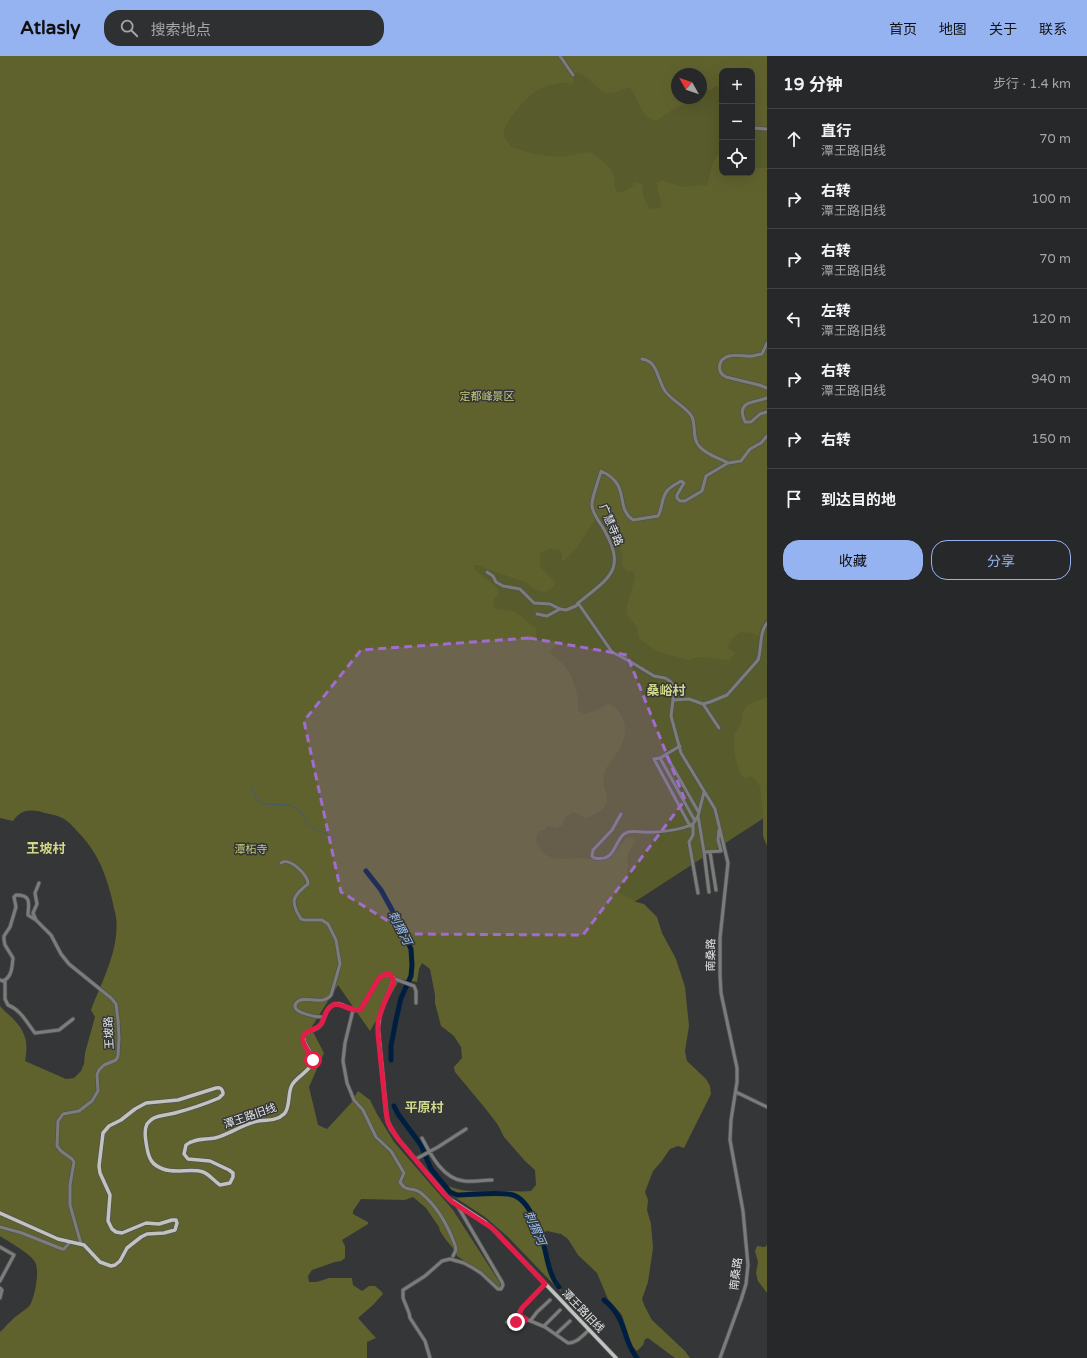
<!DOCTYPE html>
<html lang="zh">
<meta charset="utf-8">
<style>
:root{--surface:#27282a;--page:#2f3032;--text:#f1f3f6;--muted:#a4a6a8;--line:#434447;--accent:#95b2f1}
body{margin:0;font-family:"Varela Round","Noto Sans SC",sans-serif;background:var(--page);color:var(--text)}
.controls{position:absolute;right:12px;top:12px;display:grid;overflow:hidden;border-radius:8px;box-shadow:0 4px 16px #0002}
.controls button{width:36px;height:36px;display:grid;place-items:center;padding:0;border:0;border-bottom:1px solid var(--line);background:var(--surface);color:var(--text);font:20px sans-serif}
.compass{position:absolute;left:671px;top:12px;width:36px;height:36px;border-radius:50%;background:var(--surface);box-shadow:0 4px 16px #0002;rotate:310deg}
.stop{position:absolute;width:12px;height:12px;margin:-9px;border:3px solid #e11d48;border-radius:50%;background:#fff}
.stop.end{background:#e11d48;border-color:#fff;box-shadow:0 1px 4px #0008}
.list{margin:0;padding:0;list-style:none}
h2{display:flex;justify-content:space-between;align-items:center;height:52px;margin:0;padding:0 16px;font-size:17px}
h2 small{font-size:13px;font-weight:400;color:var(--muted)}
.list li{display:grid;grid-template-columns:26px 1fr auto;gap:12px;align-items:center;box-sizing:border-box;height:60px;padding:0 16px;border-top:1px solid var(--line)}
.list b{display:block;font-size:15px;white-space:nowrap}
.list p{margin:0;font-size:13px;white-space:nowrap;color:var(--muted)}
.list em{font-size:13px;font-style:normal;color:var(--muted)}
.actions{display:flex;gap:8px;padding:12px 16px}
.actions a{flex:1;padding:9px 0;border:1px solid var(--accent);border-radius:16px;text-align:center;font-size:14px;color:var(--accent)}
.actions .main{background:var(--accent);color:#111}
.icon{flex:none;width:22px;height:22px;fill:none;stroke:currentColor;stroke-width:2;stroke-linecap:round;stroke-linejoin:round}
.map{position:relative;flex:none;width:767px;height:1302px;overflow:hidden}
header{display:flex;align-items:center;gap:24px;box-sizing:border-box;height:56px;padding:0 20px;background:var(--accent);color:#111}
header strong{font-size:19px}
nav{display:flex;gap:22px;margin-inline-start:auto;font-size:14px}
.search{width:280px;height:36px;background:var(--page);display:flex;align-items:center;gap:10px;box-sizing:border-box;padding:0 14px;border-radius:16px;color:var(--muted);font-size:15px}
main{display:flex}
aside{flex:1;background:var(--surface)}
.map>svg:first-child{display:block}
.green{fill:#585b2b;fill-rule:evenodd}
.forest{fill:#60622e}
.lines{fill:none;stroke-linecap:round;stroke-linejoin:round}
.stream{stroke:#445a72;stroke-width:1}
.river{stroke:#001f40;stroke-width:5}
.minor-casing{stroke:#505254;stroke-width:4.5}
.major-casing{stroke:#505254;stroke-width:5}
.minor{stroke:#7c7c7b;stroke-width:3}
.major{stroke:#c2c2bf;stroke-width:3.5}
.route{stroke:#e11d48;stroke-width:5}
.marked{fill:#9f6dcd;fill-opacity:0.2;stroke:#9f6dcd;stroke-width:3;stroke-dasharray:8 5;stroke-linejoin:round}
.labels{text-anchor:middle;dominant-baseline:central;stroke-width:3;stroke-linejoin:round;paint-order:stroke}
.park-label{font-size:11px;fill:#c5ca79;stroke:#343638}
.street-label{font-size:11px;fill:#e3e5e7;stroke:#343638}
.water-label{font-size:12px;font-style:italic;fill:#98c2f3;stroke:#343638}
.quarter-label{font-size:13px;font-weight:bold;fill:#d2d88a;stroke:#343638}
</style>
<header>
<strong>Atlasly</strong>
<div class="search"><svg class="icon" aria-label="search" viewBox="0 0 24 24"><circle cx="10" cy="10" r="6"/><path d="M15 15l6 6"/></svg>搜索地点</div>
<nav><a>首页</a><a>地图</a><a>关于</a><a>联系</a></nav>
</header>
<main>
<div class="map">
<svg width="767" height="1302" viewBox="0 0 767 1302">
<rect width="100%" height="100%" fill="#343638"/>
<path class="green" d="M494 0H767V760L579 882 135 290ZM722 15H752V117H722ZM677 18H701V42H677Z"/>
<path class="forest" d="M0 0H767V72L752 70V15H722V30L715 31 710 35 706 32 701 38V18H677V42H697L672 54 656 65C640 61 639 43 630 32 621 31 614 40 605 36 594 32 588 18 576 16L574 18 573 28 571 29C566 26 561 27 556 28 551 29 545 30 541 32 530 37 509 61 505 72 504 74 504 78 504 81L511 91 534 98 561 101 591 96C597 101 610 110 613 117 616 124 613 130 617 136 625 137 631 132 636 126L643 129V139L649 152 653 153 661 151C662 143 657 135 657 127L662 124 682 131 707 129 713 106 719 97H722V117H752V112H767V563L760 572 758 581 753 577 740 576 731 584 728 592 735 597 729 604 699 601 689 604 659 596 652 592 639 582 637 570 628 561 627 557V549L635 522 634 515H626L622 509 623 499 614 480 610 475 606 464 602 461 595 464 576 493 562 506V497L558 493C551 492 546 493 540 498V511L556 527 552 532 545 536 539 535 533 532 526 526 486 513 480 509H474L475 514 498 532 499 538 494 543 493 549 496 553C502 554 508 554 513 555 518 557 530 568 536 572V583L544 587 549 583 554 584 555 590 550 595 552 599 562 607 571 619 578 642V655L585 658 597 654 609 647C629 661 629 677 617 697 613 703 608 708 605 715 598 739 623 746 587 762L573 756 565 762 562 769 557 772 548 770 544 774 539 775C536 780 535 784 538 789 547 808 564 802 581 802 589 802 598 805 605 802 616 798 620 789 627 781L632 782 636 785 630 794 627 802 628 810 626 819 618 836 636 846 644 848 657 861 662 877 676 903 685 931 689 970 685 995 687 1005 706 1023 710 1030 711 1038 684 1092 678 1090 670 1093 661 1106 653 1115 645 1136 648 1144 647 1154 651 1168 653 1192 648 1226 642 1243 645 1251 652 1264 685 1295 690 1302H675L648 1282 645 1283 643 1289 637 1295 632 1290 622 1259 608 1243 597 1217 578 1199 568 1183 561 1178 547 1175 538 1178 548 1209 560 1228 561 1236 508 1181 485 1161 447 1136 446 1133 448 1130C468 1138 485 1135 506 1135 515 1135 523 1136 531 1135L536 1129 535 1114 525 1105 504 1081 498 1069 485 1052 455 1016 454 1011 462 1002 461 991 454 980 441 970 435 947V939L430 913 422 907 419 913 417 926 400 923 370 975 338 929 311 972 324 997 309 1031 318 1069 327 1073 351 1047 358 1035 370 1044 377 1058 394 1086 453 1154 500 1227V1231H497L472 1210 457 1200 452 1191 446 1184 440 1175 439 1171 426 1152 413 1141 405 1144 361 1143 353 1155V1158L368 1166V1168L342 1184 345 1190V1202L341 1205 335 1206 312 1214 308 1220 309 1226H317L329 1222H352L353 1229 362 1235 369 1230H375L381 1235 383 1238 373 1249 358 1262 376 1282 367 1286V1302H0V1276C4 1273 7 1268 11 1265 16 1259 25 1255 30 1249 35 1240 40 1215 35 1206 30 1197 9 1186 0 1180V950C5 956 11 960 16 966 27 978 28 990 25 1005L66 1023 74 1022 81 1015 84 1008 85 997 95 961 91 954C102 925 120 893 116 861 115 855 113 849 112 843 105 815 97 795 76 774 72 769 66 763 60 761 54 758 47 758 42 756 28 753 21 754 13 765L0 762Z
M767 641V790L763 780V760L760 731 755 723 750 720 744 722C736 715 733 690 734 680 735 676 738 673 740 670 743 664 741 657 745 652 750 645 760 646 767 641Z
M767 1189V1237L758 1225 756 1217 758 1206 755 1195 757 1190 765 1191Z"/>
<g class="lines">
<path class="stream" d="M252 732 257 744 262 748 290 749 301 755 308 769 336 783"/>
<path class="river" d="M366 815 381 834 392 854 411 893 412 909 411 920 401 942 396 964 391 990V1004
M394 1050 398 1058 421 1089 431 1113 450 1136 457 1139C472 1139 500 1135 513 1139 530 1144 541 1178 545 1194 548 1207 550 1220 559 1231
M604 1244C628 1263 621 1282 637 1302"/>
<defs>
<path id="minor" d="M560 0 573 19
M752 72 767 73
M767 287 762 298C759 298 755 300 752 300 745 301 737 298 729 300 718 303 716 316 726 321L759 329 767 332
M642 303C658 305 657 323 665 335 672 345 688 352 692 361 696 369 692 383 699 390 705 398 719 402 728 407L706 420 702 435 685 445H680L677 442V439L684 427 681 425C677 428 671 430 668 434 661 440 663 452 658 460L633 464C614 451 632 429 601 415 599 423 592 441 592 448 591 455 598 464 602 470 627 513 612 520 578 547L612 596 631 606 654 620 665 622 670 625 673 629V644
M767 342C755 347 735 344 745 366H751L760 358 767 356
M728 407 741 405 750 393 761 387 767 380
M487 516 493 520 496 526 503 530 520 533 534 547 550 548 560 553
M537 558 547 560 560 553 566 554 576 550 578 547
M703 648 719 672
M680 690 660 702 654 703 690 770
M666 699 699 757
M660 702 695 765
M621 758 612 774 593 794 592 800 594 802C618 807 613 781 628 776 634 775 639 776 644 776 657 777 681 774 693 768L698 760 704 736
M698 760 704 796 721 795 718 784 719 774
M693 768V779L689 786 698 837
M704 796 709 836
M710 796 716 834
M281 807C289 801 309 819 308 828 292 840 290 846 301 863L305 864H322L328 868 336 884 340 908 331 939C322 951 305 938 297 946 287 957 318 961 323 961
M39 827 35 837 37 848 33 857 36 864 51 879 61 898 69 908 111 942 116 948 118 964 119 982 118 1000 116 1004 104 1009 99 1014 97 1019 98 1035 92 1045 79 1055 63 1058 58 1065 57 1090 61 1095 72 1103 74 1106 70 1129V1149L81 1188
M395 923 414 930 416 935V947
M0 924 3 925C12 921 12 911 13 902L5 889 4 884V880L10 871 16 851 14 841 16 839C33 839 28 849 28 859L36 864
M5 925V943L8 949C21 954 27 967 35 977L59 974 73 963
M353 954 345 987 343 1005 347 1027 354 1044 363 1054 376 1081 391 1095 404 1117 400 1126C406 1137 413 1130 421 1137 437 1150 448 1170 455 1189L456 1194 453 1200
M736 1036 767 1051
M422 1082C431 1099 443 1123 464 1125 473 1126 482 1124 492 1124
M416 1103 438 1091 466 1073
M0 1171 22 1177 62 1193H64L70 1186
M0 1191 14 1199 0 1225
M545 1228 522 1252 519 1256 521 1261 545 1271 568 1287C577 1287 582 1280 589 1274
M0 1232 2 1234 0 1242
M531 1264 537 1256 550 1244
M507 1266H524L526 1263
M544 1270 560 1254
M556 1278 570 1265
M430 1302 425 1285 410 1262 409 1257 403 1242V1234L425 1220 442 1205 450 1203 464 1207 473 1212 481 1217 498 1233H501L503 1229 502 1226 457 1149
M720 1302 741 1244 746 1228 748 1209 743 1155 730 1084 731 1064 737 1026V1012L721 937 720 919V882L728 807 715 753 681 697 671 660 673 644 689 643 703 648 710 646 727 639 758 604C762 592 759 577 767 567"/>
<path id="major" d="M0 1157 58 1183 84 1189 100 1206 111 1210 115 1209 120 1205 127 1192 141 1181 147 1178 164 1177 175 1174 177 1167 176 1164H172L159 1168 146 1167 122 1177 116 1176 112 1173 108 1165 110 1139 100 1117 99 1110 103 1077 109 1070 121 1064 135 1053 146 1047 178 1044 216 1032C220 1031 223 1033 223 1038L219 1042C205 1048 190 1053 175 1057 168 1059 160 1059 154 1062 151 1063 149 1066 147 1068 143 1076 146 1085 147 1092 149 1103 152 1109 163 1113 176 1118 190 1112 203 1116 209 1118 214 1125 220 1129L230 1127 233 1121V1117L229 1114 210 1105 188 1103 184 1098 186 1089C194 1082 206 1084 215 1082 230 1078 243 1068 258 1065 266 1064 277 1065 284 1058 291 1051 287 1038 292 1029 296 1021 310 1015 312 1007 316 997 301 990 304 979 309 974 319 974 322 967 325 960 327 948 337 948 346 948 351 957 361 953L379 922C383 918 388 917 393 921V925L380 958 378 972 387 1063 391 1073 398 1083 448 1142 485 1166 497 1177 616 1302"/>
</defs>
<use href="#minor" class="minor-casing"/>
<use href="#major" class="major-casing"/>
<use href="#minor" class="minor"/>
<use href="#major" class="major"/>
</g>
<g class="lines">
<path class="route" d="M313 1004C311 997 304 992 303 984 302 973 317 975 321 968 326 960 324 955 333 949 343 946 350 957 361 953L379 922 386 918 391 919 393 923V927L383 950 378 965V978L386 1056 388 1067 398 1083 444 1138 452 1146 492 1172 545 1228 522 1252 519 1259 526 1263 525 1265 516 1266"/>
</g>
<path class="marked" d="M529 582 627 599 685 744 583 879 409 878 341 836 304 665 361 594Z"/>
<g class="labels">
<g class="park-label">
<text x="487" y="340">定都峰景区</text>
<text x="251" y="793">潭柘寺</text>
</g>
<g class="street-label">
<text transform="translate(611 469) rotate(67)">广慧寺路</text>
<text transform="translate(711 899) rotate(-89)">南桑路</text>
<text transform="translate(109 977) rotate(-93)">王坡路</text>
<text transform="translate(250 1060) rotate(-19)">潭王路旧线</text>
<text transform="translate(736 1218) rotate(-83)">南桑路</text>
<text transform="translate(583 1255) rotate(46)">潭王路旧线</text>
</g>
<g class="water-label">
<text transform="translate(400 872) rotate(63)">刺猬河</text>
<text transform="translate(535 1172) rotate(67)">刺猬河</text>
</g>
<g class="quarter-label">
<text x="666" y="635">桑峪村</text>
<text x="46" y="793">王坡村</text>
<text x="424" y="1052">平原村</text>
</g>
</g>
</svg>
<div class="controls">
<button>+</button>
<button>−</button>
<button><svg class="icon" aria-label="locate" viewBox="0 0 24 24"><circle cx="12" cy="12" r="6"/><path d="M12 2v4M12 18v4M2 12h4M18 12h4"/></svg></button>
</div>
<svg class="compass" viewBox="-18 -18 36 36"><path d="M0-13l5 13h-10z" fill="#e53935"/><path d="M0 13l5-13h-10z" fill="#a4a6a8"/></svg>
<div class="stop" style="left:313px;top:1004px"></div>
<div class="stop end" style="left:516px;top:1266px"></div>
</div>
<aside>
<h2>19 分钟<small>步行 · 1.4 km</small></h2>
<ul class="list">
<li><svg class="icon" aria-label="ahead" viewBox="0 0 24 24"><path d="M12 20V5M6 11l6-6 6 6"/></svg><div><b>直行</b><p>潭王路旧线</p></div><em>70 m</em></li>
<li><svg class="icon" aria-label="right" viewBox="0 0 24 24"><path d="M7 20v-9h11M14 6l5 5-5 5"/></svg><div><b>右转</b><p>潭王路旧线</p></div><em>100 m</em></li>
<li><svg class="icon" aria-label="right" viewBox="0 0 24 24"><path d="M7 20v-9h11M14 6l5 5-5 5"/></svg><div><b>右转</b><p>潭王路旧线</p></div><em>70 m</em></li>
<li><svg class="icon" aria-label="left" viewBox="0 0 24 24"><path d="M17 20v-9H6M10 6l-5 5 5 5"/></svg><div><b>左转</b><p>潭王路旧线</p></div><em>120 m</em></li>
<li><svg class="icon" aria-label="right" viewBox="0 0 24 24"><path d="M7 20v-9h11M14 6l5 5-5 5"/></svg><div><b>右转</b><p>潭王路旧线</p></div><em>940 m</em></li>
<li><svg class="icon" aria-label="right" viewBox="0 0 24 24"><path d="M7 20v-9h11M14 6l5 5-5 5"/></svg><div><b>右转</b></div><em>150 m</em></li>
<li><svg class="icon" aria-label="arrive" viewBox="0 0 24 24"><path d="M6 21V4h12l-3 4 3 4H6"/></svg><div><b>到达目的地</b></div></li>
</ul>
<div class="actions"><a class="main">收藏</a><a>分享</a></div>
</aside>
</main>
